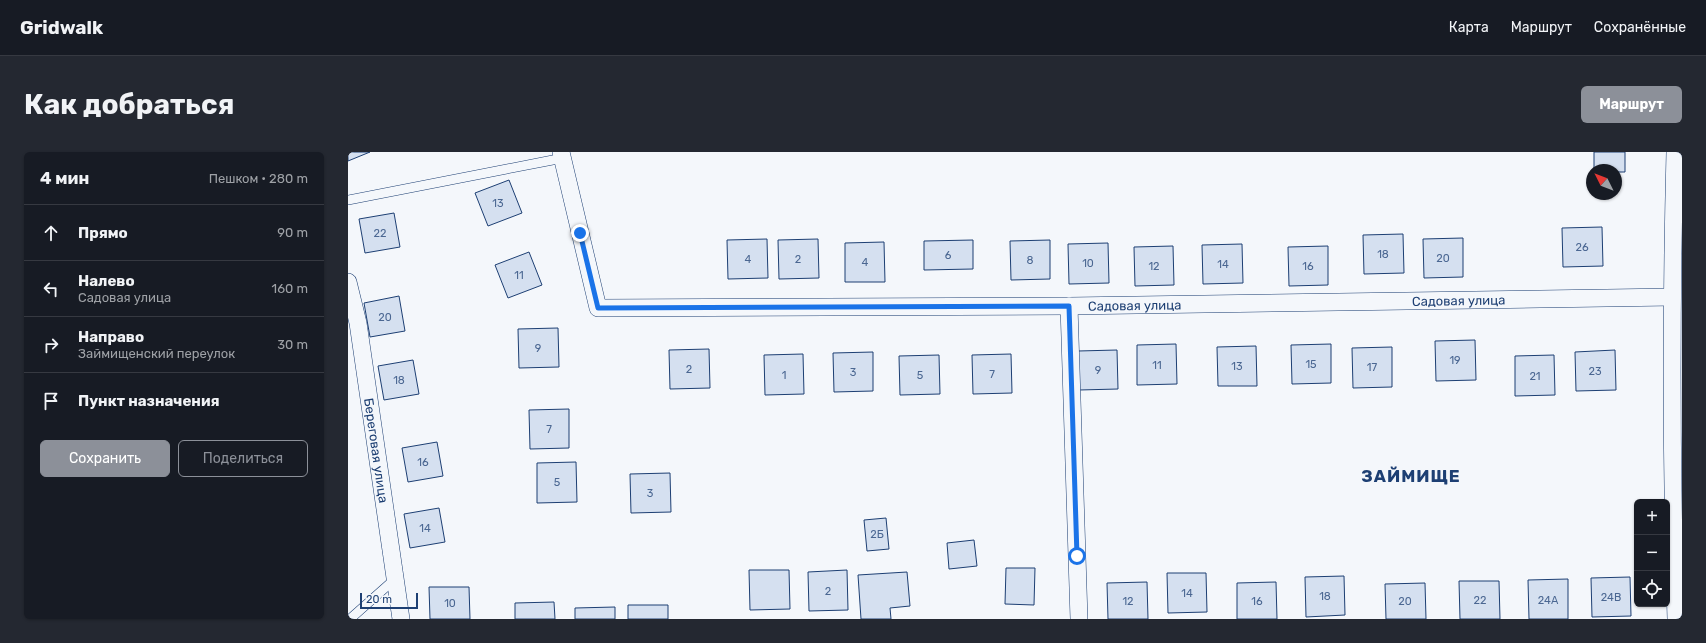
<!DOCTYPE html>
<html lang="ru">
<meta charset="utf-8">
<style>
:root{--surface:#171b24;--page:#242831;--text:#f1f3f6;--muted:#9ea1a6;--line:#363941;--accent:#8c9099}
body{margin:0;font-family:Rubik,sans-serif;background:var(--page);color:var(--text)}
.controls{position:absolute;right:12px;bottom:12px;display:grid;overflow:hidden;border-radius:6px;box-shadow:0 1px 3px #0004}
.controls button{width:36px;height:36px;display:grid;place-items:center;padding:0;border:0;border-bottom:1px solid var(--line);background:var(--surface);color:var(--text);font:20px sans-serif}
.compass{position:absolute;left:1238px;top:12px;width:36px;height:36px;border-radius:50%;background:var(--surface);box-shadow:0 1px 3px #0004;rotate:312deg}
.scale{position:absolute;left:12px;bottom:10px;width:58px;box-sizing:border-box;padding-left:4px;border:2px solid #1d3f73;border-top:0;font-size:11px;line-height:14px;white-space:nowrap;color:#1d3f73;-webkit-text-stroke:3px #f4f7fb;paint-order:stroke}
.stop{position:absolute;width:12px;height:12px;margin:-9px;border:3px solid #1a73e8;border-radius:50%;background:#fff}
.stop.end{background:#1a73e8;border-color:#fff;box-shadow:0 1px 4px #0008}
.list{margin:0;padding:0;list-style:none}
h2{display:flex;justify-content:space-between;align-items:center;height:52px;margin:0;padding:0 16px;font-size:17px}
h2 small{font-size:13px;font-weight:400;color:var(--muted)}
.list li{display:grid;grid-template-columns:26px 1fr auto;gap:12px;align-items:center;box-sizing:border-box;height:56px;padding:0 16px;border-top:1px solid var(--line)}
.list b{display:block;font-size:15px;white-space:nowrap}
.list p{margin:0;font-size:13px;white-space:nowrap;color:var(--muted)}
.list em{font-size:13px;font-style:normal;color:var(--muted)}
.actions{display:flex;gap:8px;padding:12px 16px}
.actions a{flex:1;padding:9px 0;border:1px solid var(--accent);border-radius:6px;text-align:center;font-size:14px;color:var(--accent)}
.actions .main{background:var(--accent);color:#fff}
.icon{flex:none;width:22px;height:22px;fill:none;stroke:currentColor;stroke-width:2;stroke-linecap:round;stroke-linejoin:round}
.map{position:relative;flex:none;width:1334px;height:467px;overflow:hidden;border-radius:6px}
header{display:flex;align-items:center;gap:24px;box-sizing:border-box;height:56px;padding:0 20px;background:var(--surface);border-bottom:1px solid var(--line)}
header strong{font-size:19px}
nav{display:flex;gap:22px;margin-inline-start:auto;font-size:14px}
.intro{display:flex;align-items:center;justify-content:space-between;box-sizing:border-box;height:96px;padding:0 24px}
h1{margin:0;font-size:28px}
.button{padding:10px 18px;border-radius:6px;background:var(--accent);color:#fff;font-size:14px;font-weight:700}
main{display:flex;gap:24px;padding:0 24px}
aside{flex:1;background:var(--surface);border-radius:6px;box-shadow:0 1px 3px #0004}
.map>svg:first-child{display:block}
.building{fill:#d5e0f0;stroke:#1d3f73}
.lines{fill:none;stroke-linecap:round;stroke-linejoin:round}
.service-casing{stroke:#1d3f73;stroke-width:10}
.minor-casing{stroke:#1d3f73;stroke-width:18}
.service{stroke:#f4f7fb;stroke-width:9}
.minor{stroke:#f4f7fb;stroke-width:17}
.route{stroke:#1a73e8;stroke-width:5}
.labels{text-anchor:middle;dominant-baseline:central;stroke-width:3;stroke-linejoin:round;paint-order:stroke}
.number-label{font-size:11px;fill:#4b6792}
.street-label{font-size:13px;fill:#1d3f73;stroke:#f4f7fb}
.district-label{font-size:17px;font-weight:bold;letter-spacing:1px;fill:#1d3f73;stroke:#f4f7fb}
</style>
<header>
<strong>Gridwalk</strong>
<nav><a>Карта</a><a>Маршрут</a><a>Сохранённые</a></nav>
</header>
<div class="intro"><h1>Как добраться</h1><a class="button">Маршрут</a></div>
<main>
<aside>
<h2>4 мин<small>Пешком · 280 m</small></h2>
<ul class="list">
<li><svg class="icon" aria-label="ahead" viewBox="0 0 24 24"><path d="M12 20V5M6 11l6-6 6 6"/></svg><div><b>Прямо</b></div><em>90 m</em></li>
<li><svg class="icon" aria-label="left" viewBox="0 0 24 24"><path d="M17 20v-9H6M10 6l-5 5 5 5"/></svg><div><b>Налево</b><p>Садовая улица</p></div><em>160 m</em></li>
<li><svg class="icon" aria-label="right" viewBox="0 0 24 24"><path d="M7 20v-9h11M14 6l5 5-5 5"/></svg><div><b>Направо</b><p>Займищенский переулок</p></div><em>30 m</em></li>
<li><svg class="icon" aria-label="arrive" viewBox="0 0 24 24"><path d="M6 21V4h12l-3 4 3 4H6"/></svg><div><b>Пункт назначения</b></div></li>
</ul>
<div class="actions"><a class="main">Сохранить</a><a>Поделиться</a></div>
</aside>
<div class="map">
<svg width="1334" height="467" viewBox="0 0 1334 467">
<rect width="100%" height="100%" fill="#f4f7fb"/>
<path class="building" d="M0 0H22L0 9Z
M1246 0H1277V20H1268V18H1246Z
M161 28 174 61 140 74 127 41Z
M46 61 52 95 17 101 11 67Z
M1254 75 1255 114 1215 115 1214 76Z
M1055 82 1056 121 1016 122 1015 83Z
M1115 86V125L1076 126 1075 87Z
M419 87 420 126 380 127 379 88Z
M470 87 471 126 431 127 430 88Z
M625 88V117L576 118V89Z
M702 88V127L663 128 662 89Z
M536 90 537 130H497V91Z
M760 91 761 131 721 132 720 92Z
M894 92 895 131 855 132 854 93Z
M825 94 826 133 787 134 786 95Z
M980 94V133L941 134 940 95Z
M181 100 194 133 160 146 147 113Z
M51 144 57 179 22 185 16 151Z
M210 176 211 215 171 216 170 177Z
M1127 188 1128 228 1088 229 1087 189Z
M828 192 829 232 789 233V193Z
M983 192V231L944 232 943 193Z
M908 194 909 234H870L869 195Z
M1044 195V235L1005 236 1004 196Z
M361 197 362 236 322 237 321 198Z
M769 198 770 237 731 238 730 199Z
M1267 198 1268 238 1228 239 1227 200Z
M525 200V239L486 240 485 201Z
M455 202 456 242 417 243 416 203Z
M663 202 664 241 625 242 624 203Z
M591 203 592 242 552 243 551 204Z
M1206 203 1207 243 1167 244V204Z
M65 208 71 242 36 248 30 214Z
M221 257V296L182 297 181 258Z
M89 290 95 324 60 330 54 296Z
M228 310 229 350 189 351V311Z
M322 321 323 360 283 361 282 322Z
M91 356 97 390 62 396 56 362Z
M538 366 541 397 519 399 516 368Z
M626 388 629 414 601 417 599 391Z
M658 416H687L686 453 657 452Z
M401 418H441L442 457 402 458Z
M499 418 500 458 461 459 460 420Z
M559 420 562 454 542 456 543 467H513L510 423Z
M819 421H858L859 460 820 461Z
M996 424 997 463 958 465 957 425Z
M1282 425 1283 464 1244 465 1243 426Z
M1220 427V467H1181L1180 428Z
M1111 429H1151L1152 467H1112Z
M799 430 800 467H760L759 431Z
M928 430 929 467H889V431Z
M1077 431 1078 467H1038L1037 432Z
M81 435H121L122 467H82Z
M206 450 207 467H167V451Z
M280 453H320V467H280Z
M267 455V467H227V456Z"/>
<g class="lines">
<defs>
<path id="service" d="M0 48 215 6
M2 467 47 427"/>
<g id="minor">
<path id="s1" d="M213 0 250 156 721 154 1324 145"/>
<path d="M1327 0C1323 156 1323 311 1328 467"/>
<path id="s2" d="M0 130 10 171 53 467"/>
<path d="M721 154 731 467"/>
</g>
</defs>
<use href="#service" class="service-casing"/>
<use href="#minor" class="minor-casing"/>
<use href="#service" class="service"/>
<use href="#minor" class="minor"/>
</g>
<g class="lines">
<path class="route" d="M232 81 250 156 721 154 729 404"/>
</g>
<g class="labels">
<g class="number-label">
<text x="150" y="51">13</text>
<text x="32" y="81">22</text>
<text x="1234" y="95">26</text>
<text x="1035" y="102">18</text>
<text x="600" y="103">6</text>
<text x="1095" y="106">20</text>
<text x="400" y="107">4</text>
<text x="450" y="107">2</text>
<text x="682" y="108">8</text>
<text x="517" y="110">4</text>
<text x="740" y="111">10</text>
<text x="875" y="112">14</text>
<text x="806" y="114">12</text>
<text x="960" y="114">16</text>
<text x="171" y="123">11</text>
<text x="37" y="165">20</text>
<text x="190" y="196">9</text>
<text x="1107" y="208">19</text>
<text x="963" y="212">15</text>
<text x="809" y="213">11</text>
<text x="889" y="214">13</text>
<text x="1024" y="215">17</text>
<text x="341" y="217">2</text>
<text x="750" y="218">9</text>
<text x="1247" y="219">23</text>
<text x="505" y="220">3</text>
<text x="644" y="222">7</text>
<text x="436" y="223">1</text>
<text x="572" y="223">5</text>
<text x="1187" y="224">21</text>
<text x="51" y="228">18</text>
<text x="201" y="277">7</text>
<text x="75" y="310">16</text>
<text x="209" y="330">5</text>
<text x="302" y="341">3</text>
<text x="77" y="376">14</text>
<text x="529" y="382">2Б</text>
<text x="480" y="439">2</text>
<text x="839" y="441">14</text>
<text x="977" y="444">18</text>
<text x="1263" y="445">24В</text>
<text x="1132" y="448">22</text>
<text x="1200" y="448">24А</text>
<text x="780" y="449">12</text>
<text x="909" y="449">16</text>
<text x="1057" y="449">20</text>
<text x="102" y="451">10</text>
</g>
<g class="street-label">
<text stroke="none"><textPath href="#s1" startOffset="1021">Садовая улица</textPath></text>
<text stroke="none"><textPath href="#s1" startOffset="697">Садовая улица</textPath></text>
<text stroke="none"><textPath href="#s2" startOffset="171">Береговая улица</textPath></text>
</g>
<g class="district-label">
<text x="1063" y="324">ЗАЙМИЩЕ</text>
</g>
</g>
</svg>
<div class="controls">
<button>+</button>
<button>−</button>
<button><svg class="icon" aria-label="locate" viewBox="0 0 24 24"><circle cx="12" cy="12" r="6"/><path d="M12 2v4M12 18v4M2 12h4M18 12h4"/></svg></button>
</div>
<svg class="compass" viewBox="-18 -18 36 36"><path d="M0-13l5 13h-10z" fill="#e53935"/><path d="M0 13l5-13h-10z" fill="#9ea1a6"/></svg>
<div class="scale">20 m</div>
<div class="stop" style="left:729px;top:404px"></div>
<div class="stop end" style="left:232px;top:81px"></div>
</div>
</main>
